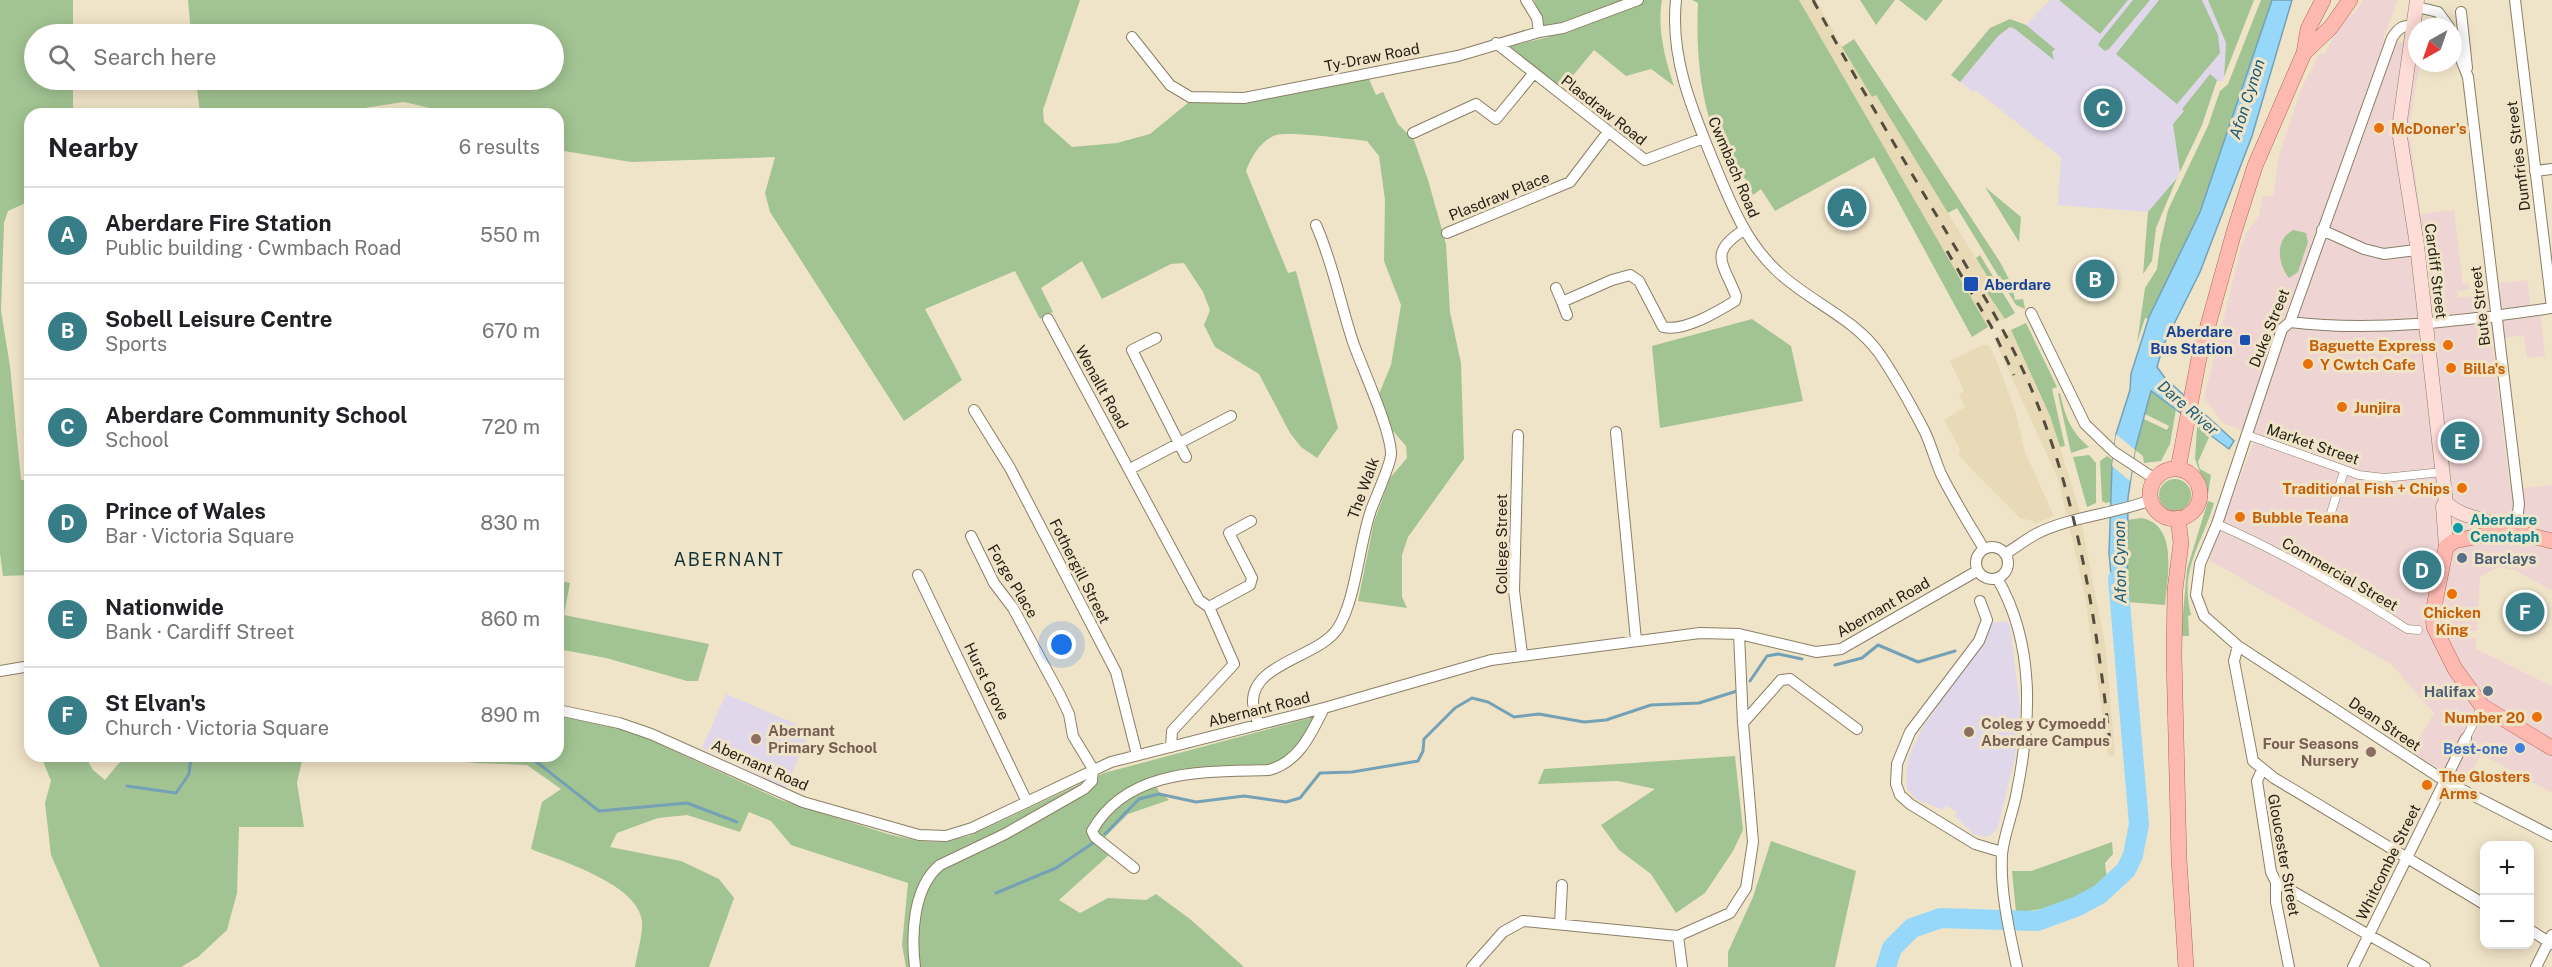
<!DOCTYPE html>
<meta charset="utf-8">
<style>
:root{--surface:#fff;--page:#f2f2f2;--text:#202124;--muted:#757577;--line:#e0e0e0;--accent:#367d87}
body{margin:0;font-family:"Public Sans",sans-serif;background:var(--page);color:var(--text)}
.controls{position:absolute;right:18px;bottom:18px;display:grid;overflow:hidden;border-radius:12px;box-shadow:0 3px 15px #0003}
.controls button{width:54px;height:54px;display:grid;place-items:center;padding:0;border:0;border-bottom:2px solid var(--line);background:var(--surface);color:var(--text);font:30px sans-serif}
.compass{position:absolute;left:2408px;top:18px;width:54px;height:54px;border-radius:50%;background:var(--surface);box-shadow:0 3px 15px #0003;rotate:220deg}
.you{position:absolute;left:1062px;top:645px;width:21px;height:21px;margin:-15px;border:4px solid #fff;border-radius:50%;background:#1a73e8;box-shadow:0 0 0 9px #1a73e833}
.badge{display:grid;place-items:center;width:39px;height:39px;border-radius:50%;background:var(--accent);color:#fff;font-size:20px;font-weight:700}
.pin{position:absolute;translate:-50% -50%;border:3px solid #fff;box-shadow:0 2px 6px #0006}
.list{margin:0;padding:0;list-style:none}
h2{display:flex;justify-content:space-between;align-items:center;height:78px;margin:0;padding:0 24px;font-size:26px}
h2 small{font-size:20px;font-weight:400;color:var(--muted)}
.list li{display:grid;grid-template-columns:39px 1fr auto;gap:18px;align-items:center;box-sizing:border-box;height:96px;padding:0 24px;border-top:2px solid var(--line)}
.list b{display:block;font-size:22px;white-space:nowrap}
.list p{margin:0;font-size:20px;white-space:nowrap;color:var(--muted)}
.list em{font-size:20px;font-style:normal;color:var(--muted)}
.icon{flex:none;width:33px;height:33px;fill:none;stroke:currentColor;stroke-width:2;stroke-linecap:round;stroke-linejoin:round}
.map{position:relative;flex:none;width:2552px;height:967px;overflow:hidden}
.search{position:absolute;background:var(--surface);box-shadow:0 3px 15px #0003;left:24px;top:24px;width:540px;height:66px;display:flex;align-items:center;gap:15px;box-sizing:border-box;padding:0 21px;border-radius:33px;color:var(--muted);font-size:22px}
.panel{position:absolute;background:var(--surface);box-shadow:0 3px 15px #0003;left:24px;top:108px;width:540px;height:654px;border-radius:18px}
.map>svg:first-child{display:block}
.commercial{fill:#efd4d4}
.built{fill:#e9dab7}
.education{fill:#e1d7eb}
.green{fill:#a2c492}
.water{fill:#96d7fa;stroke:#75a1b6;stroke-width:1.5}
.pier{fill:#f0e4c8}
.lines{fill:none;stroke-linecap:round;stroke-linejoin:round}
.stream{stroke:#75a1b6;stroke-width:3}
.river{stroke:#96d7fa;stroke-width:20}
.pedestrian-casing{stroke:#8a7f65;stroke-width:9}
.minor-casing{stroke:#8a7f65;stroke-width:12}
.secondary-casing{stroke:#8a7f65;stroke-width:15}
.primary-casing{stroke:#b16658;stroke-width:16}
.pedestrian{stroke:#fff;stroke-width:8}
.minor{stroke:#fff;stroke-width:10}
.secondary{stroke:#fedcd7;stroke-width:14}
.primary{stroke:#fdb9af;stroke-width:15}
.rail{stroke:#534d3f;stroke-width:3;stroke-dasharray:10 10;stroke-linecap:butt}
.food-dot{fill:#e8710a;stroke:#f0e4c8;stroke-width:2}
.transit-dot{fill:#1a4fb4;stroke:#f0e4c8;stroke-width:2}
.culture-dot{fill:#0f9aa8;stroke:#f0e4c8;stroke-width:2}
.service-dot{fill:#5c6f8a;stroke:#f0e4c8;stroke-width:2}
.education-dot{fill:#8d6e63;stroke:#f0e4c8;stroke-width:2}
.shop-dot{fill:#3f7fe0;stroke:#f0e4c8;stroke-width:2}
.labels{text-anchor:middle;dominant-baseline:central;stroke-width:6;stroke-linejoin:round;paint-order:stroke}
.street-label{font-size:15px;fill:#272218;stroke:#f0e4c8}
.food-label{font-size:15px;font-weight:bold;fill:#c56008;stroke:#f0e4c8;text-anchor:start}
.transit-label{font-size:15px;font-weight:bold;fill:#164399;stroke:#f0e4c8;text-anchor:start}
.culture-label{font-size:15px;font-weight:bold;fill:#0d838f;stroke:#f0e4c8;text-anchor:start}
.service-label{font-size:15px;font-weight:bold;fill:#4e5e75;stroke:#f0e4c8;text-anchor:start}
.education-label{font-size:15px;font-weight:bold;fill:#785e54;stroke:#f0e4c8;text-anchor:start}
.shop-label{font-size:15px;font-weight:bold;fill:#366cbe;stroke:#f0e4c8;text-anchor:end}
.water-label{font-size:16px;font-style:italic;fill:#1b5c7a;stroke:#f0e4c8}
.quarter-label{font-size:18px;letter-spacing:1.5px;fill:#113338;stroke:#f0e4c8}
</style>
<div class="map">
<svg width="2552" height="967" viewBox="0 0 2552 967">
<rect width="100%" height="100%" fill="#f0e4c8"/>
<path class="commercial" d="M2363 0H2398L2383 39 2417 45V63H2420L2409 127 2420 214 2454 210 2463 284 2469 283 2470 289 2457 291 2458 298 2501 292 2500 283 2528 280 2530 304 2541 318 2545 356 2527 358 2524 335 2492 340 2510 489 2552 485V591L2515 570 2499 567 2480 577 2477 631H2450V636L2476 638V649L2552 686V793L2481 754 2466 785 2411 752 2434 713 2391 664 2209 560 2256 436 2223 423 2204 398 2242 244 2246 233 2259 216 2262 196H2273L2279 155 2302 87 2320 53 2324 55 2342 21 2345 16 2355 13Z"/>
<path class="built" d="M1799 0H1816L1852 64 1872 96 1876 94 1993 287 1987 291 2005 319 1988 327Z
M2011 330 2050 416 2078 505 2106 649 2115 755 2108 756 2084 590 2058 479 1994 339Z
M1982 345H1989L1995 357 2015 410 2025 452 2054 516 2035 524 2033 521 2020 518 1972 470 1958 454 1960 449 1944 420 1965 407 1959 394 1964 391 1950 361Z"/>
<path class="education" d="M2050 0H2208L2226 43 2224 77 2223 81H2217L2202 125 2164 205 2156 210 2148 212 2058 205 2061 157 1975 90 1973 92 1951 75 1990 28 2010 19 2026 25Z
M2006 621 2010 626 2020 707 2015 759 2002 810 1998 827 1991 835 1985 837 1973 834 1955 816 1957 812 1946 805 1943 810 1916 799 1907 789 1906 772 1909 757 1923 726 1934 713 1931 710 1979 650 1992 623Z
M726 694 810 730 786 788 702 748Z"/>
<path class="green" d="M0 0H73V34H34V80H73V114H30V201L8 211 4 223 1 311 10 366 21 480H27L30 490V575L3 576 0 553Z
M188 0H1080L1043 110 1044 122 1072 147 1117 143 1150 134 1189 102 1246 101 1369 79 1376 95 1383 92 1398 124 1414 140 1428 180 1446 244 1450 312 1461 363 1464 459 1408 537 1402 555V597L1407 608 1358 601 1374 522 1390 478 1407 458 1406 446 1393 431 1379 394 1391 365 1401 305 1384 261 1385 200 1379 156 1367 141C1349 139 1290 131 1276 135 1261 140 1251 157 1246 171L1288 273 1296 271 1338 428 1317 458 1301 447 1290 433 1259 374 1215 347 1204 325 1210 310 1203 292 1184 263 1171 264 1102 299 1082 261 1041 288 1053 312 1040 319 1015 271 925 309 962 380 904 421 770 212 765 193 775 157 631 162 558 150V114H456L404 102 324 114H200L196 80H554V34H191Z
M1534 0H1662C1657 30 1665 58 1674 86L1651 69 1626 76 1594 50 1562 89 1509 46 1549 37Z
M1692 0H1799L1988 327 1972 337 1874 157 1775 211 1761 189 1753 195 1745 178 1738 181C1730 165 1720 148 1713 131 1699 89 1696 46 1698 3Z
M1860 0H1895L1876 25Z
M1899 0H1943L1926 21Z
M2059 0H2128L2100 34Z
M2133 0H2150L2109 49 2105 51 2098 45 2100 41Z
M2159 0H2202L2218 35 2220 53 2177 104 2116 54Z
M2208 0H2254L2224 77 2226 43Z
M2261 0H2272L2200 212 2149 319 2145 318 2137 343 2145 288 2157 269 2160 245 2168 210 2208 126 2220 91 2228 84Z
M2010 19 2026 25 2055 49 2052 52 2054 60 2015 29 2010 27 1998 36 1960 82 1951 75 1990 28Z
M1854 39 2000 262 2012 285 2015 300 2023 299 2025 309 2016 305 1957 208 1948 213 1876 95 1872 97 1842 47Z
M2210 74 2217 80 2202 125 2180 172 2173 124 2184 111 2182 109Z
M2177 178 2156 228 2152 261 2143 274 2148 212Z
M1985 187 2021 217 2019 242Z
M2294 230 2306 233 2308 242 2298 272 2289 278C2277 263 2275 238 2294 230Z
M1980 255 2015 313 2005 319 1986 291 1993 286 1976 258Z
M1752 319 1791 346 1803 401 1660 428 1652 346Z
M2026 323 2057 387 2052 389 2065 446 2060 447 2050 416 2011 330Z
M2151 391 2176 409 2170 444 2161 461 2144 463 2143 456 2135 450 2144 419 2167 430 2169 426 2145 414Z
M2060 393C2065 416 2070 431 2089 447L2071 453 2058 394Z
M2197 427 2210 435 2198 462 2200 469 2211 475 2208 494 2195 459Z
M2089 455 2096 463V503L2087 507 2073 457Z
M2107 456 2113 460 2110 502 2106 503 2102 501 2100 461Z
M2159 495a16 16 0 1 1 32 0a16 16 0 1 1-32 0Z
M2208 501 2214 503C2202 544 2179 569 2191 615L2188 616 2189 636H2181L2187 569Z
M2142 518C2179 526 2167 578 2165 605L2127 602V520Z
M558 580 570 583 564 615 709 644 698 681H687L606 658 558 649Z
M558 716 617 728 644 737 781 800 888 834 919 841 943 842 969 836 1104 773 1314 717C1309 735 1296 752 1282 764L1153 779 1159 792 1169 800 1128 814 1097 845 1110 854 1059 900 1080 913 1108 898 1146 900 1156 894 1190 919 1244 967H906L902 945 908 883 791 845 771 821 749 812 740 832 687 815 658 818 617 833 610 847 681 861 719 879 734 898 709 967H635C637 953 643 935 642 921 638 884 561 861 531 849L542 802 561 789 527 765 476 763 408 756H558Z
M41 756H85L93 770 105 780 118 764 130 756H303L297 783 304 827H239L237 893 227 930 198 957 181 967H100L51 855 45 803 51 781Z
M1735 756 1743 830 1733 851 1705 893 1676 913 1651 874 1619 850 1601 825 1655 789 1618 781 1538 784 1544 769Z
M1771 841 1856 871 1835 967H1728V952L1753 897Z
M2112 842 2113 854 2105 863 2107 880C2081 899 2048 911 2016 912L2012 871H2031Z"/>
<path class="water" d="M2272 0H2292L2252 136 2200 272 2163 346 2157 367 2165 378 2234 441 2229 449 2151 391 2135 450 2128 498 2127 602 2114 604 2109 554 2112 466 2116 434 2130 390 2131 374 2149 317 2200 212Z"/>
<path class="pier" d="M2116 434 2135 450 2130 481 2112 466Z"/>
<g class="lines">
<path class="stream" d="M1835 665 1862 658 1878 645 1918 662 1955 651
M1750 681 1767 656 1778 654 1802 659
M529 756 599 811 687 803 737 822
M127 786 176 793 189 774 191 756
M1105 834 1139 799 1159 794 1196 802 1244 796 1286 802 1300 798 1320 773 1352 772 1418 761 1423 751 1424 739 1455 708 1472 698 1488 702 1514 717 1539 714 1584 722 1606 720 1651 705 1699 703 1737 691
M996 893 1056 868 1093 843"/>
<path class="river" d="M1886 967 1892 948 1912 928 1941 918 2037 921 2078 906 2100 894 2126 870 2133 855 2139 824 2118 579"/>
<defs>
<path id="pedestrian" d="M2247 435 2359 475 2384 478 2442 472
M2330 516 2344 471
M2217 524C2284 553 2345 589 2407 629L2418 630
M2466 738 2482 706"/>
<path id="minor" d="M1526 0 1537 18 1539 32
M1676 0C1670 56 1691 107 1712 158 1729 199 1744 240 1777 271 1808 301 1853 317 1879 353 1896 378 1911 405 1925 432 1931 445 1935 460 1941 474 1954 500 1969 524 1984 549
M2515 0 2552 308
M2417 7 2438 12 2449 27
M2461 12 2467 68
M2415 26C2403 25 2399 27 2392 38L2290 322 2282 329 2217 524 2200 564 2196 595 2204 616 2238 646 2445 781 2552 836
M1132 37 1170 85 1190 97 1244 98 1458 56 1539 32 1563 28 1638 0
M2453 39 2468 77 2519 504 2516 530
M1496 43 1645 160 1704 138
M1413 133 1476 104 1496 119 1533 74
M2535 171 2552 169
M2322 230 2364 249 2384 254 2416 250
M1447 233 1570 182 1608 132
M1556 288 1562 302 1612 280 1630 275 1639 281 1663 327C1684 332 1717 312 1735 301L1736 296C1724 264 1707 253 1744 230
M1562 302 1567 315
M2031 313 2085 424 2114 452 2155 479
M1048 319 1199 600 1209 607
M2290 322C2378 333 2465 320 2552 308
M1156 338 1132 350 1186 457
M974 410 1010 468 1116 672 1137 755
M1616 432 1636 640
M1518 435 1514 591 1522 654
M1130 469 1231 416
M1976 563a16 16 0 1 1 32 0a16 16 0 1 1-32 0Z
M2005 554C2015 548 2025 540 2036 534 2068 517 2115 514 2151 500
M918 575 1027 802
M1997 578C2036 645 2031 723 2016 796 2012 815 2004 835 2002 854 2000 892 2009 930 2017 967
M1980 601 1987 620 1979 641 1910 732 1897 764 1896 784 1900 795 1910 804 1975 844 2002 852
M1209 607 1250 585 1252 578 1229 533 1251 521
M2238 646 2234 661 2253 761 2274 778 2484 904
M0 671 30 666
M558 710 619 723 651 734 803 802 919 835 946 836 972 828 1111 762 1324 708 1491 660 1700 633 1739 634 1816 652 1841 649 1977 571
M1743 723 1781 680 1790 679 1857 729
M1258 725C1257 718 1254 710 1253 703 1251 663 1320 657 1338 628 1356 599 1359 545 1371 510 1375 499 1391 464 1391 454 1391 430 1362 368 1353 342 1340 303 1333 263 1316 225
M1171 747 1172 731 1234 664 1209 607
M2262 770 2257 781 2271 872 2276 882V902L2289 967
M1134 868 1095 837 1092 831C1128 767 1207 772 1269 770 1299 762 1311 734 1324 708
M2276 882 2425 967
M1560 923 1562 885
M2530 930 2552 944
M1678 936 1682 967
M915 967C911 935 913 887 940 865L1005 834 1084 789 1092 781 1093 769 1073 736 1069 714 1060 695 1013 608 994 583 971 536
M1472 967 1503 932 1523 921 1678 936 1730 913 1746 888 1753 842 1743 723 1739 634
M2353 967 2466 738
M2536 967 2552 935"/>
<path id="secondary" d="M2417 0 2400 121V137L2417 245 2446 503 2443 506 2446 547
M2446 503C2466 521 2482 515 2501 528"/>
<path id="primary" d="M2304 53 2331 27 2350 0
M2178 469 2199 358 2234 232 2255 166 2304 53 2308 29 2323 0
M2150 494a25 25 0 1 1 50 0a25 25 0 1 1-50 0Z
M2178 518 2181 543 2175 590 2174 656 2179 859 2186 967
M2552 541 2501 528 2495 533 2454 541 2446 547 2433 612 2434 627 2455 669 2482 706 2552 748"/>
</defs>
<use href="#pedestrian" class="pedestrian-casing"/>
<use href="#minor" class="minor-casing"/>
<use href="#secondary" class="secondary-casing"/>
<use href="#primary" class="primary-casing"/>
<use href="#pedestrian" class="pedestrian"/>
<use href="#minor" class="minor"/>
<use href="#secondary" class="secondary"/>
<use href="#primary" class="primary"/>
<path class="rail" d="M1813 0C1854 77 1899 152 1944 228 1977 285 2013 341 2037 403 2081 513 2098 635 2111 752
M1947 251 1991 326 2014 375"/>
</g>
<g class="food-dot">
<circle cx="2379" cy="128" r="6"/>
<circle cx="2448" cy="345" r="6"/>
<circle cx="2308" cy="364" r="6"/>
<circle cx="2451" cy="368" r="6"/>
<circle cx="2342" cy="407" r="6"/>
<circle cx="2462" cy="488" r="6"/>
<circle cx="2240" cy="517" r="6"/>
<circle cx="2452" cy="594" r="6"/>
<circle cx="2537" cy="717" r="6"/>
<circle cx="2427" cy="785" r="6"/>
</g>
<g class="transit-dot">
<rect x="1963" y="276" width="16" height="16" rx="3"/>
<rect x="2239" y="334" width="12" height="12" rx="3"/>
</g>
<circle class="culture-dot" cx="2458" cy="528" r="6"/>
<g class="service-dot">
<circle cx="2462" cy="558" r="6"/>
<circle cx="2488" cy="691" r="6"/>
</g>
<g class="education-dot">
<circle cx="1969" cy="732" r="6"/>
<circle cx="756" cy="739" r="6"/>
<circle cx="2371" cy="752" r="6"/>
</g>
<circle class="shop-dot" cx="2520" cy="748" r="6"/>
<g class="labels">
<g class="street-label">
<text transform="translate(1372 57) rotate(-11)">Ty-Draw Road</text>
<text transform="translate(1604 110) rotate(38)">Plasdraw Road</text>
<text transform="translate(2518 156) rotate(-97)">Dumfries Street</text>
<text transform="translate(1734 167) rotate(67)">Cwmbach Road</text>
<text transform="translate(1499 196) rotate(-22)">Plasdraw Place</text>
<text transform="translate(2436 271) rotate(83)">Cardiff Street</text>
<text transform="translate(2480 306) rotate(-97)">Bute Street</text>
<text transform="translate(2269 328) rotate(-68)">Duke Street</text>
<text transform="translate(1102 387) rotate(61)">Wenallt Road</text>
<text transform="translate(2313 444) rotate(19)">Market Street</text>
<text transform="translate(1363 488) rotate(-70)">The Walk</text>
<text transform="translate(1501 544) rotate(-90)">College Street</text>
<text transform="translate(1080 571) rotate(63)">Fothergill Street</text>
<text transform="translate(2340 574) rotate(30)">Commercial Street</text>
<text transform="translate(1013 581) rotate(59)">Forge Place</text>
<text transform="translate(1883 607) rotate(-30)">Abernant Road</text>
<text transform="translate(987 681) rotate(64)">Hurst Grove</text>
<text transform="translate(1259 709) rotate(-14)">Abernant Road</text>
<text transform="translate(2385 724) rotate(34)">Dean Street</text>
<text transform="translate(760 765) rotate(24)">Abernant Road</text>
<text transform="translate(2284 855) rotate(80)">Gloucester Street</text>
<text transform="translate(2388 862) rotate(-64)">Whitcombe Street</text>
</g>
<g class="food-label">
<text x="2391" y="128">McDoner's</text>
<text x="2436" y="345" text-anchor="end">Baguette Express</text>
<text x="2320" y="364">Y Cwtch Cafe</text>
<text x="2463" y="368">Billa's</text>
<text x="2354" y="407">Junjira</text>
<text x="2450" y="488" text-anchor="end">Traditional Fish + Chips</text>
<text x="2252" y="517">Bubble Teana</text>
<text x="2452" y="612" text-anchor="middle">Chicken<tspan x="2452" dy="17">King</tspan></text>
<text x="2525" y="717" text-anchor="end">Number 20</text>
<text x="2439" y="776">The Glosters<tspan x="2439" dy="17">Arms</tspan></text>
</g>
<g class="transit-label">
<text x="1984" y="284">Aberdare</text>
<text x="2233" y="331" text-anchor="end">Aberdare<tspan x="2233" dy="17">Bus Station</tspan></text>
</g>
<g class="culture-label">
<text x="2470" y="519">Aberdare<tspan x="2470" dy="17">Cenotaph</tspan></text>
</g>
<g class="service-label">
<text x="2474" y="558">Barclays</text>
<text x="2476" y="691" text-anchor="end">Halifax</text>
</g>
<g class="education-label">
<text x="1981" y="723">Coleg y Cymoedd<tspan x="1981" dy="17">Aberdare Campus</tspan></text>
<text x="768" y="730">Abernant<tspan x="768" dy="17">Primary School</tspan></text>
<text x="2359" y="743" text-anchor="end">Four Seasons<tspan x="2359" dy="17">Nursery</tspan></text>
</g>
<g class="shop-label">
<text x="2508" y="748">Best-one</text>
</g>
<g class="water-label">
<text transform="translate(2247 99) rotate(-72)">Afon Cynon</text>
<text transform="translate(2188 408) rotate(41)">Dare River</text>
<text transform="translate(2120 562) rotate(-91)">Afon Cynon</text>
</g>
<g class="quarter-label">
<text x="729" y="559">ABERNANT</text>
</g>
</g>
</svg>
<div class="controls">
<button>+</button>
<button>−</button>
</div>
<svg class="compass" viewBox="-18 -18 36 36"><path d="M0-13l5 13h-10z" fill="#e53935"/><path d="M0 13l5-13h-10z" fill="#757577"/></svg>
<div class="you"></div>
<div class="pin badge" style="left:1847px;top:208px">A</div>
<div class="pin badge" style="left:2095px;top:279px">B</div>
<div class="pin badge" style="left:2103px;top:108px">C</div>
<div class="pin badge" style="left:2422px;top:570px">D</div>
<div class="pin badge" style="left:2460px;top:441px">E</div>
<div class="pin badge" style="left:2525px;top:612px">F</div>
<div class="search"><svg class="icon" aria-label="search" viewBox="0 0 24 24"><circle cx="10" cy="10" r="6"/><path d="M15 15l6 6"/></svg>Search here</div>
<section class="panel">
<h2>Nearby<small>6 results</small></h2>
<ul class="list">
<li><span class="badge">A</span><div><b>Aberdare Fire Station</b><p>Public building · Cwmbach Road</p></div><em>550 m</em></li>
<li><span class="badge">B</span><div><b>Sobell Leisure Centre</b><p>Sports</p></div><em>670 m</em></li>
<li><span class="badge">C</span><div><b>Aberdare Community School</b><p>School</p></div><em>720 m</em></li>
<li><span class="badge">D</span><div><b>Prince of Wales</b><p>Bar · Victoria Square</p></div><em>830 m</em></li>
<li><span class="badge">E</span><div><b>Nationwide</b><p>Bank · Cardiff Street</p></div><em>860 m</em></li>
<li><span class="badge">F</span><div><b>St Elvan's</b><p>Church · Victoria Square</p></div><em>890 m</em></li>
</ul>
</section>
</div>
